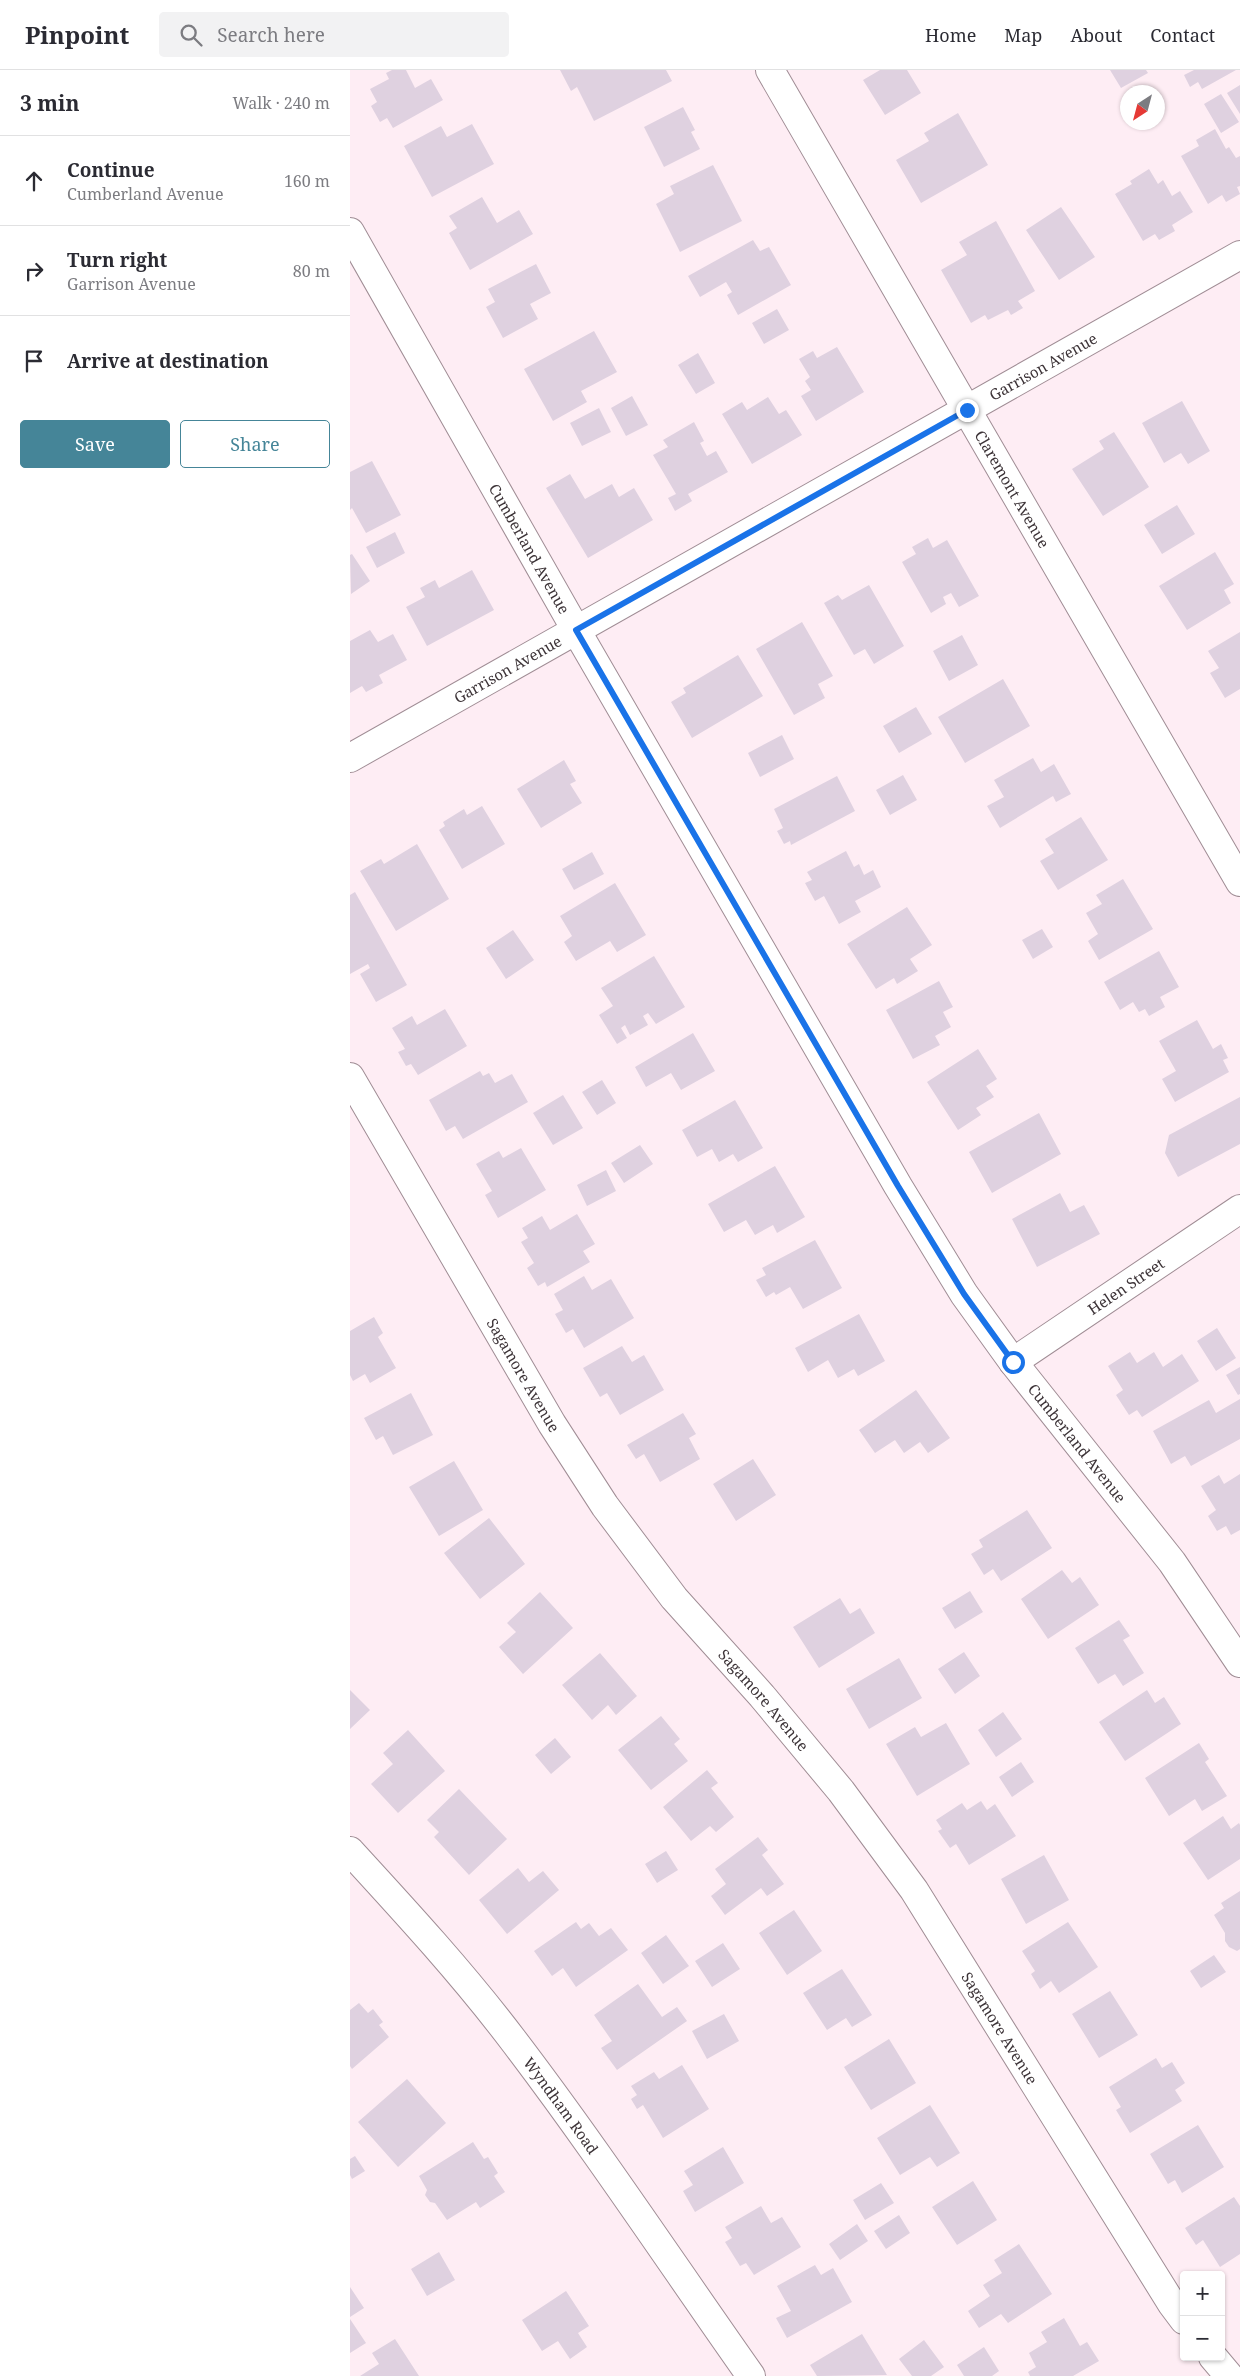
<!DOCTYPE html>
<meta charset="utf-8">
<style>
:root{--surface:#fff;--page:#f2f2f3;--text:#2b2b33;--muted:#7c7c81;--line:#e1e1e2;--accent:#458598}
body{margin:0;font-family:"Noto Serif",serif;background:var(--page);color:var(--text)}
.controls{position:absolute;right:15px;bottom:15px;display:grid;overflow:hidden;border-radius:5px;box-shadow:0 1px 4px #0004}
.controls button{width:45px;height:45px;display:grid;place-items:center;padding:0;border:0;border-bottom:1px solid var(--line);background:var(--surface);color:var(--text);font:25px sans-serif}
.compass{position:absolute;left:770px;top:15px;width:45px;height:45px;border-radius:50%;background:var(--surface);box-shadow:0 1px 4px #0004;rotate:216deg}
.stop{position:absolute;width:15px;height:15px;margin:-11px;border:4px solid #1a73e8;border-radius:50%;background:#fff}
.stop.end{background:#1a73e8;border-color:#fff;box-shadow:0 1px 5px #0008}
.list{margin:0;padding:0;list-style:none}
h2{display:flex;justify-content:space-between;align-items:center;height:65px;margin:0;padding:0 20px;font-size:21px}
h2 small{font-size:16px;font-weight:400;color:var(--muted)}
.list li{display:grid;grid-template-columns:32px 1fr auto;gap:15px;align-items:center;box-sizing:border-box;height:90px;padding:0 20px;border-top:1px solid var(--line)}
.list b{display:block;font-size:19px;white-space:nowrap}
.list p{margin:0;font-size:16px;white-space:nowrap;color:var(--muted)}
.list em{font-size:16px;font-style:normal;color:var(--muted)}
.actions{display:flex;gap:10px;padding:15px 20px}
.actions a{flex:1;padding:11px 0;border:1px solid var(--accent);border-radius:5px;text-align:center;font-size:18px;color:var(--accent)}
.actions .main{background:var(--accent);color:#fff}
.icon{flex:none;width:28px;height:28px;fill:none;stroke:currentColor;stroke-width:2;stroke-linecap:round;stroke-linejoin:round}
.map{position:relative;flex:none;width:890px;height:2306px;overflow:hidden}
header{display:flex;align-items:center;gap:30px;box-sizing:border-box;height:70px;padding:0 25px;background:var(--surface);border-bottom:1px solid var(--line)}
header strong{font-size:24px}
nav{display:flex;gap:28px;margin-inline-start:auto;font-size:18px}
.search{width:350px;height:45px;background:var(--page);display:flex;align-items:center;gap:12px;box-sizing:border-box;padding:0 18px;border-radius:5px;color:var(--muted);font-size:19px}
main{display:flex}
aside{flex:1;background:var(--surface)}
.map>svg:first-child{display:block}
.building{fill:#dfd1e0}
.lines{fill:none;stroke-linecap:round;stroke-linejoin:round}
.street-casing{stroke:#a08d95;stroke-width:30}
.secondary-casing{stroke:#a08d95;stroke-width:30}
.street{stroke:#fff;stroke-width:28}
.secondary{stroke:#fff;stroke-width:28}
.route{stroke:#1a73e8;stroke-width:6}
.labels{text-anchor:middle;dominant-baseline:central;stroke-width:4;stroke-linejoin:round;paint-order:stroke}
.street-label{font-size:15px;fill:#3d3438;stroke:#fff}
</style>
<header>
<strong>Pinpoint</strong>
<div class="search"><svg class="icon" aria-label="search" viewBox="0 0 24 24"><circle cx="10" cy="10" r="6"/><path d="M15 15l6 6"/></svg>Search here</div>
<nav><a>Home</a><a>Map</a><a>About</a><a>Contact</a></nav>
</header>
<main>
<aside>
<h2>3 min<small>Walk · 240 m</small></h2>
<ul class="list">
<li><svg class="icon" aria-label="ahead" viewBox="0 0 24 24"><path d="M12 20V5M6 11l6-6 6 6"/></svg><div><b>Continue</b><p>Cumberland Avenue</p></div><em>160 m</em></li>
<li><svg class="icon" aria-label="right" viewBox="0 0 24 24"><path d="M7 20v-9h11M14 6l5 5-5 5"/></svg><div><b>Turn right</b><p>Garrison Avenue</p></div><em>80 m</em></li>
<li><svg class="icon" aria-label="arrive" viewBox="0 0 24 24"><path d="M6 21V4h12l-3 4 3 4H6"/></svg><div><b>Arrive at destination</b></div></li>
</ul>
<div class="actions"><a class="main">Save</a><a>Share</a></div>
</aside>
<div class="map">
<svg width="890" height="2306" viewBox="0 0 890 2306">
<rect width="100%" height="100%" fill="#feedf4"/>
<path class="building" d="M42 0H56L65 18 81 9 93 30 43 58 37 48 30 52 21 36 27 32 20 19 39 9 36 3Z
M210 0H316L322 11 244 51 227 17 221 21Z
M530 0H557L571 23 535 45 513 10Z
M760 0H796L798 3 771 18Z
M844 0H886L852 19 848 12 840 17 834 5Z
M890 15V44L877 23Z
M871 24 889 52 871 63 854 34Z
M333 37 345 60 341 62 350 79 314 97 294 57Z
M608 43 638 95 571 133 546 90 579 71 574 63Z
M122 54 144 94 82 127 54 76 91 56 97 67Z
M865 59 876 79 879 77 886 88 890 86V116L887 117 890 124 876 132 872 125 858 134 831 86 849 76 846 70Z
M363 95 392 151 330 182 306 134 324 124 320 116Z
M799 99 808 114 813 110 822 126 830 121 843 142 822 155 825 161 809 170 805 164 793 171 765 124 782 114 780 111Z
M132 127 147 153 169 140 183 164 120 200 99 163 107 158 99 146Z
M711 137 745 187 709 210 676 160Z
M646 151 685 221 668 231 673 238 661 245 658 240 638 250 635 245 621 253 591 200 617 185 609 172Z
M403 170 410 181 419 177 441 215 388 245 377 225 382 222 376 212 350 227 338 206Z
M186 194 201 223 180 234 188 249 153 268 136 237 145 232 138 219Z
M427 239 439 260 414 274 402 253Z
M244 261 267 302 231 321 237 332 203 351 174 299Z
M487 277 514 322 466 351 451 326 461 320 455 311 460 307 449 289 463 281 467 288Z
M348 283 365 313 346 324 328 295Z
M282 326 298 355 276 366 261 338Z
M418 327 429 344 436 340 452 365 402 394 372 344 392 332 397 340Z
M832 331 860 381 838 394 831 383 814 393 792 353Z
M249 338 261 362 232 376 220 353Z
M344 352 354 371 350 373 357 386 366 381 378 402 338 424 342 431 325 441 318 428 326 424 303 385 318 377 313 370Z
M764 362 799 417 753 446 722 399 754 379 749 371Z
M22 391 51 445 16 463 2 438 0 440V402Z
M220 404 235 429 262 414 269 427 284 418 303 450 238 488 196 418Z
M827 435 845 464 812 484 794 455Z
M45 462 55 483 27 498 16 477Z
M578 468 583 478 597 470 629 526 609 537 601 523 593 527 596 534 581 543 552 492 566 484 562 477Z
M865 482 884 514 874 520 881 533 837 560 809 516Z
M2 484 20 511 1 524 0 485Z
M122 500 144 540 77 576 56 537 75 527 70 518 85 510 89 518Z
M519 515 554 576 524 594 515 579 504 585 474 533 488 525 492 530Z
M452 552 483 606 468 614 475 628 444 645 406 579Z
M20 560 28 572 43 564 57 590 29 605 33 613 16 622 12 616 0 623V571Z
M890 562V619L875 628 860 603 869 598 858 581Z
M612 565 628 595 599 611 583 581Z
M388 585 413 626 342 668 321 632 336 623 333 618Z
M653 609 680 656 615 693 588 647Z
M566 637 582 664 549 683 533 656Z
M432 665 444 689 410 707 398 683Z
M683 688 691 702 704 694 721 724 706 732 703 726 650 758 637 736 654 727 644 710Z
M214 690 226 711 220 714 232 733 191 758 167 719Z
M553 705 567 730 540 745 526 720Z
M487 706 505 741 441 775 440 771 434 774 427 761 433 758 424 739Z
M132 736 155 774 112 799 89 760 95 756 93 752 114 739 117 745Z
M731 747 758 790 708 820 690 791 704 783 695 769Z
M67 774 99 829 46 861 10 801 31 789 34 794Z
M496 781 504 797 509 794 514 805 523 800 531 817 505 831 511 842 489 854 474 826 465 831 455 813 462 810 457 802Z
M242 782 254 804 224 820 212 799Z
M773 809 803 859 749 890 738 871 748 864 736 843 752 834 746 825Z
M265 813 296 865 267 882 260 871 226 891 214 872 222 866 210 846Z
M5 822 57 915 26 932 10 904 20 898 18 894 0 904V825Z
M557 837 582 875 560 889 568 901 547 914 544 908 526 919 497 874Z
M692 859 703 877 683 889 672 870Z
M163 860 184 890 156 909 136 878Z
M809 881 829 917 810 927 815 937 799 946 795 939 789 942 783 932 770 940 754 912Z
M304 886 335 937 306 954 298 943 293 946 298 955 280 965 275 955 271 958 277 968 267 974 249 945 263 936 251 918Z
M589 911 603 937 593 942 601 957 585 966 590 975 563 989 536 940Z
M95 939 117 976 68 1005 61 994 56 996 48 982 55 979 42 958 62 946 67 955Z
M847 950 863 979 871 974 878 988 873 990 879 1002 825 1032 812 1009 826 1001 809 971Z
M343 963 365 1001 331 1020 321 1003 296 1017 285 997Z
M628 979 647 1009 636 1016 644 1027 626 1038 631 1045 608 1060 577 1012Z
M130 1001 133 1006 139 1003 145 1013 162 1004 178 1032 113 1069 105 1056 96 1061 79 1030Z
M252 1010 266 1033 247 1045 232 1022Z
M213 1025 233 1058 203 1075 183 1043Z
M890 1027V1074L828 1107 815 1083 819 1065Z
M385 1030 413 1078 388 1092 383 1084 369 1092 362 1079 347 1087 332 1060Z
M689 1043 711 1084 642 1123 619 1082Z
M290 1075 303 1094 274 1113 261 1093Z
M171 1078 196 1120 148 1148 135 1125 142 1121 126 1094 149 1081 153 1088Z
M425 1096 455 1147 427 1163 423 1155 405 1165 396 1150 374 1162 358 1134Z
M256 1100 266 1121 237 1136 227 1115Z
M710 1123 720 1142 734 1135 750 1164 687 1197 662 1149Z
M227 1144 245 1174 233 1181 240 1192 197 1217 195 1212 188 1216 177 1198 184 1193 171 1172 178 1168 172 1158 192 1146 200 1160Z
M465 1170 492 1218 453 1239 440 1217 426 1225 424 1222 416 1227 406 1210 416 1205 412 1198Z
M234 1206 242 1220 261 1209 284 1248 234 1278 223 1259 216 1263 205 1244 213 1240 204 1224Z
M509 1244 535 1291 508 1306 504 1299 488 1308 478 1290 458 1302 445 1278Z
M24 1247 33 1263 28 1267 46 1298 20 1313 15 1304 3 1311 0 1305V1261Z
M867 1258 886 1288 866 1301 847 1271Z
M272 1276 282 1292 294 1285 314 1320 270 1345 257 1323 250 1327 233 1298Z
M780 1282 787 1293 804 1282 813 1297 832 1284 849 1311 792 1347 787 1340 779 1345 766 1325 773 1320 758 1296Z
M890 1297V1324L888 1325 876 1305Z
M566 1320 600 1368 578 1383 570 1372 554 1383 545 1370 525 1383 509 1360Z
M61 1323 83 1365 43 1385 33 1366 26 1370 14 1348Z
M890 1329V1369L841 1396 835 1386 821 1394 803 1361 859 1330 866 1343Z
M333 1343 346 1364 339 1368 350 1389 310 1412 294 1384 286 1389 277 1375Z
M403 1389 426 1425 386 1451 363 1414Z
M104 1391 133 1440 89 1466 59 1417Z
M890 1404V1460L881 1465 876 1456 867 1461 858 1446 866 1440 851 1416 869 1405 874 1414Z
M677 1440 702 1478 651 1511 643 1499 634 1505 621 1484 633 1477 629 1470Z
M139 1448 175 1494 130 1529 94 1483Z
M712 1500 722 1513 730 1507 749 1535 698 1569 671 1529Z
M620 1521 633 1542 605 1559 592 1538Z
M190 1522 223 1558 173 1604 149 1577 166 1562 157 1553Z
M490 1528 500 1544 510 1538 525 1563 469 1598 443 1557Z
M769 1550 780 1566 773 1570 794 1603 773 1616 765 1604 748 1614 725 1578Z
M614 1582 630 1606 605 1624 588 1599Z
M250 1583 287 1626 266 1645 258 1635 242 1650 212 1615Z
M549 1588 572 1628 519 1659 496 1619Z
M0 1620 20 1640 0 1659Z
M797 1620 805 1633 814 1627 831 1654 775 1691 749 1652Z
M653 1642 672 1669 646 1687 628 1660Z
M311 1646 330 1669 324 1674 338 1691 301 1720 268 1680Z
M596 1653 620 1694 567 1726 536 1674 565 1657 571 1667Z
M58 1660 95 1701 48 1743 21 1714 43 1694 33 1683Z
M205 1668 221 1687 201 1704 185 1685Z
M849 1673 859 1689 855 1692 877 1726 852 1741 845 1729 819 1746 795 1708Z
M671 1692 684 1712 662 1727 649 1707Z
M357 1700 368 1713 361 1718 384 1747 366 1762 360 1756 341 1771 313 1737Z
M109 1719 157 1769 119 1805 84 1767 89 1762 77 1750Z
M631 1731 637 1740 645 1734 666 1766 619 1795 606 1774 600 1778 588 1761 592 1759 586 1750 612 1733 617 1740Z
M873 1746 881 1759 889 1753 890 1755V1789L858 1810 833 1773Z
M408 1767 418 1780 412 1785 434 1814 417 1826 411 1818 375 1845 361 1826 376 1814 365 1799Z
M316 1781 328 1800 307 1813 295 1794Z
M694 1785 719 1830 676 1854 651 1809Z
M168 1798 179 1812 193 1801 209 1820 157 1864 129 1830Z
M890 1821V1879L887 1881 879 1877 875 1871V1863L864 1845 874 1838 871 1833Z
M444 1840 472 1881 437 1905 409 1863Z
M226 1852 231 1859 239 1853 249 1866 261 1858 278 1880 226 1917 213 1898 202 1906 184 1881Z
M718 1852 748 1897 709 1923 701 1911 690 1919 681 1904 685 1901 672 1881Z
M316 1865 339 1896 313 1914 291 1883Z
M373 1873 390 1899 362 1917 345 1891Z
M864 1885 876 1902 851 1918 840 1901Z
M492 1899 522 1945 502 1957 496 1948 477 1960 453 1923Z
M288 1914 312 1947 327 1937 337 1951 267 2000 251 1978 262 1971 244 1945Z
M760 1921 788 1965 749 1988 722 1944Z
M9 1933 18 1943 23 1939 33 1952 29 1955 39 1967 2 1999 0 1996V1940Z
M374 1944 389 1971 357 1989 342 1961Z
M539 1969 566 2013 521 2040 494 1997Z
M806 1988 812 1998 822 1992 835 2013 825 2020 832 2031 780 2063 766 2040 771 2037 759 2017Z
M332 1995 359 2039 313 2068 293 2035 287 2039 281 2029 287 2025 281 2016 304 2002 309 2009Z
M57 2009 96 2053 48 2097 8 2052Z
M580 2035 610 2083 587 2097 580 2087 550 2105 527 2068Z
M848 2055 874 2097 832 2123 825 2110 818 2114 800 2084Z
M123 2072 134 2089 138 2087 148 2103 144 2106 155 2122 130 2138 126 2132 97 2150 85 2133 80 2132 75 2125 77 2120 69 2106Z
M373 2077 394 2113 345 2142 333 2121 343 2115 334 2101Z
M5 2086 15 2101 2 2109 0 2105V2089Z
M623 2111 647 2150 607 2175 582 2137Z
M531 2113 544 2133 515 2150 503 2130Z
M884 2127 890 2136V2184L870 2197 853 2170 846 2175 835 2158Z
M411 2136 421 2153 432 2147 451 2177 404 2205 396 2193 390 2196 375 2172 382 2168 375 2157Z
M549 2145 560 2163 536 2179 524 2161Z
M507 2154 518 2171 490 2190 479 2174Z
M669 2174 702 2224 658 2253 651 2244 629 2258 618 2241 640 2226 633 2215 652 2203 644 2190Z
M89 2182 105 2210 77 2226 61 2199Z
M465 2195 471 2205 483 2198 502 2232 437 2268 426 2248 441 2241 427 2216Z
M0 2217 14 2238 0 2247Z
M216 2221 239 2256 228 2263 237 2277 220 2289 208 2271 192 2281 172 2250Z
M714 2248 730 2276 737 2272 749 2291 723 2306H680L678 2302 686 2297 679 2283 697 2272 691 2262Z
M0 2249 16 2273 0 2283Z
M512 2264 537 2305 467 2306 460 2295Z
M45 2269 69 2306H10L29 2294 22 2283Z
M574 2270 594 2297 581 2306H562L549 2289Z
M634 2277 649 2301 642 2306H614L607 2295Z"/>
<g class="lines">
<defs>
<g id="street">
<path id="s1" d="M420 0 890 812"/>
<path id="s2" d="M0 162 226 560 548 1116 614 1224 663 1292 822 1492 890 1593"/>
<path id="s3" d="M0 1007 202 1354 255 1436 324 1528 412 1626 491 1721 564 1820 822 2234 834 2250"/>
<path id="s4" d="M663 1292 890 1139"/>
<path id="s5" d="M0 1781C56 1842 113 1904 163 1970 246 2079 322 2194 401 2306"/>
<path d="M863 2287 879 2306"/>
</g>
<g id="secondary">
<path id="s6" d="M0 688 890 185"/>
</g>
</defs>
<use href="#street" class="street-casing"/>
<use href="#secondary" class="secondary-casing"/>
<use href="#street" class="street"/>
<use href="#secondary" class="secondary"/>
</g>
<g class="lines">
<path class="route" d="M617 340 226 560 548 1116 614 1224 663 1292"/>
</g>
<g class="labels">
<g class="street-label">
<text stroke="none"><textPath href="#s6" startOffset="796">Garrison Avenue</textPath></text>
<text stroke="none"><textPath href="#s1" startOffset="484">Claremont Avenue</textPath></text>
<text stroke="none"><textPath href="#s2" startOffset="364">Cumberland Avenue</textPath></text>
<text stroke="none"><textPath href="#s6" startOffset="181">Garrison Avenue</textPath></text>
<text stroke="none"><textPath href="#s4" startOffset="136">Helen Street</textPath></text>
<text stroke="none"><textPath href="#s3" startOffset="345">Sagamore Avenue</textPath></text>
<text stroke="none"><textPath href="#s2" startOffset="1414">Cumberland Avenue</textPath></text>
<text stroke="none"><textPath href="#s3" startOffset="750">Sagamore Avenue</textPath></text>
<text stroke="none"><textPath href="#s3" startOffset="1155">Sagamore Avenue</textPath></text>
<text stroke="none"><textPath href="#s5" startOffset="331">Wyndham Road</textPath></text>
</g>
</g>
</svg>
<div class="controls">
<button>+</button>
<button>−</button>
</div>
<svg class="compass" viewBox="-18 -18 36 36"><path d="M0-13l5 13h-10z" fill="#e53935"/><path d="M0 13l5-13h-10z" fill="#7c7c81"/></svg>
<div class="stop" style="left:663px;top:1292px"></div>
<div class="stop end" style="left:617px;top:340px"></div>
</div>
</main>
